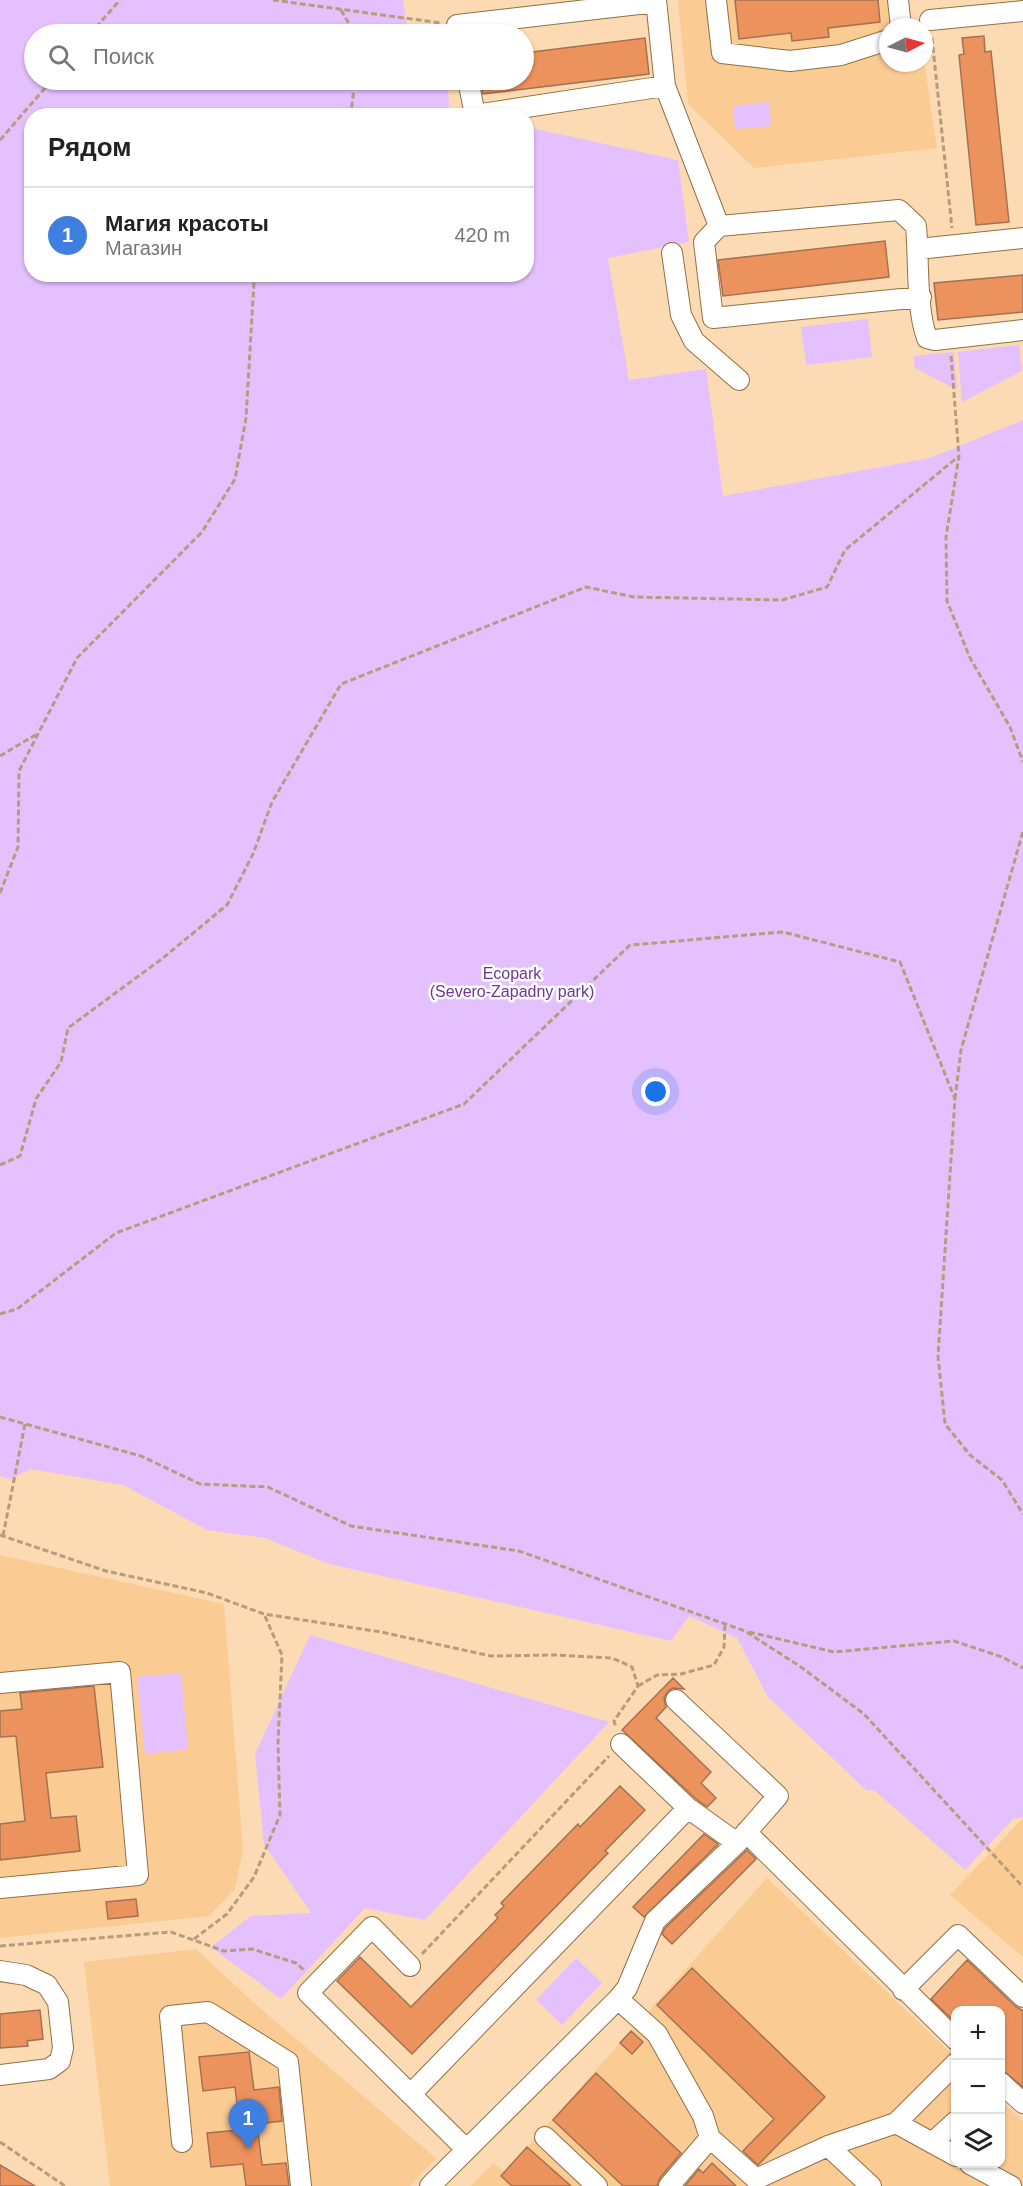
<!DOCTYPE html>
<html lang="ru">
<meta charset="utf-8">
<style>
:root{--surface:#fff;--page:#f2f2f2;--text:#222;--muted:#767676;--line:#e0e0e0;--accent:#106ab7}
body{margin:0;font-family:Arial,sans-serif;background:var(--page);color:var(--text)}
.controls{position:absolute;right:18px;bottom:18px;display:grid;overflow:hidden;border-radius:12px;box-shadow:0 2px 4px #0004}
.controls button{width:54px;height:54px;display:grid;place-items:center;padding:0;border:0;border-bottom:2px solid var(--line);background:var(--surface);color:var(--text);font:30px sans-serif}
.compass{position:absolute;left:879px;top:18px;width:54px;height:54px;border-radius:50%;background:var(--surface);box-shadow:0 2px 4px #0004;rotate:84deg}
.you{position:absolute;left:656px;top:1092px;width:21px;height:21px;margin:-15px;border:4px solid #fff;border-radius:50%;background:#1a73e8;box-shadow:0 0 0 9px #1a73e833}
.badge{display:grid;place-items:center;width:39px;height:39px;border-radius:50%;background:var(--accent);color:#fff;font-size:20px;font-weight:700}
.pin{position:absolute;translate:-50% -50px;filter:drop-shadow(0 2px 3px #0008)}
.pin::after{content:'';position:absolute;top:32px;width:21px;height:18px;background:inherit;clip-path:polygon(0 0,100% 0,50% 100%)}
.list{margin:0;padding:0;list-style:none}
h2{display:flex;justify-content:space-between;align-items:center;height:78px;margin:0;padding:0 24px;font-size:26px}
h2 small{font-size:20px;font-weight:400;color:var(--muted)}
.list li{display:grid;grid-template-columns:39px 1fr auto;gap:18px;align-items:center;box-sizing:border-box;height:96px;padding:0 24px;border-top:2px solid var(--line)}
.list b{display:block;font-size:22px;white-space:nowrap}
.list p{margin:0;font-size:20px;white-space:nowrap;color:var(--muted)}
.list em{font-size:20px;font-style:normal;color:var(--muted)}
.icon{flex:none;width:33px;height:33px;fill:none;stroke:currentColor;stroke-width:2;stroke-linecap:round;stroke-linejoin:round}
.map{position:relative;flex:none;width:1023px;height:2186px;overflow:hidden}
.search{position:absolute;background:var(--surface);box-shadow:0 2px 4px #0004;left:24px;top:24px;width:510px;height:66px;display:flex;align-items:center;gap:15px;box-sizing:border-box;padding:0 21px;border-radius:33px;color:var(--muted);font-size:22px}
.panel{position:absolute;background:var(--surface);box-shadow:0 2px 4px #0004;left:24px;top:108px;width:510px;height:174px;border-radius:24px}
.map>svg:first-child{display:block}
.built{fill:#facb93}
.green{fill:#e5c0ff}
.building{fill:#eb925d;stroke:#a57153;stroke-width:1.5}
.lines{fill:none;stroke-linecap:round;stroke-linejoin:round}
.minor-casing{stroke:#946f40;stroke-width:22}
.path{stroke:#b79c7c;stroke-width:3;stroke-dasharray:6 3;stroke-linecap:butt}
.minor{stroke:#fff;stroke-width:20}
.labels{text-anchor:middle;dominant-baseline:central;stroke-width:5;stroke-linejoin:round;paint-order:stroke}
.park-label{font-size:16px;fill:#713394;stroke:#fff}
</style>
<div class="map">
<svg width="1023" height="2186" viewBox="0 0 1023 2186">
<rect width="100%" height="100%" fill="#fcdbb4"/>
<path class="built" d="M678 0H903L905 27H888V63H924V60L937 148 754 168 688 104Z
M0 1555 224 1604 243 1849 235 1889 209 1916 0 1938Z
M1023 1818V1957L950 1895Z
M767 1878 955 2057 956 2164H1000L1001 2100 1023 2121V2186H471L493 2163 505 2172Z
M196 1949 262 2010 436 2158 410 2186H110L84 1962Z"/>
<path class="green" d="M0 0H403L408 34H34V80H448L449 110 474 115 32 116V274H526L527 127 678 160 689 242 608 258 629 380 706 369 723 496 930 458 1023 420V1817L1013 1819 965 1870 874 1790 867 1791 768 1697 737 1638 689 1616 671 1641 329 1564 265 1538 207 1530 123 1485 31 1469 11 1479 0 1476Z
M769 102 771 126 735 129 733 106Z
M868 319 872 357 806 365 801 327Z
M1019 345 1022 371 962 402 958 352Z
M954 352 957 390 915 368 913 356Z
M310 1635 609 1722 425 1920 365 1908 281 1999 211 1947 251 1916 311 1913 264 1844 255 1754Z
M181 1673 188 1749 145 1754 137 1677Z
M576 1958 602 1983 562 2025 536 2000Z"/>
<path class="building" d="M735 0H878L880 22 828 28 829 37 792 41 791 33 739 39Z
M984 36 985 52 991 51 1009 222 976 225 959 55 964 54 962 38Z
M645 38 649 74 483 94 480 80H524V53Z
M885 241 889 277 723 296 718 260Z
M1023 275V312L938 320 934 283Z
M673 1678 684 1689 673 1688 668 1691 664 1698 666 1707 656 1718 711 1772 701 1783 716 1798 707 1807 696 1799 622 1730Z
M94 1686 103 1767 46 1773 51 1818 76 1816 80 1851 0 1860V1824L25 1821 16 1736 0 1737V1711L22 1709 20 1693Z
M620 1786 645 1810 605 1851 608 1853 412 2054 337 1981 360 1957 411 2007 498 1918 495 1915 504 1906 501 1903 578 1824 580 1827Z
M704 1834 718 1844 644 1917 633 1907Z
M747 1850 756 1859 672 1944 662 1934 665 1928Z
M136 1899 138 1916 108 1919 106 1902Z
M967 1960 1015 2006 1023 2011V2087L1000 2068V2010H956V2023L931 1999Z
M692 1968 825 2097 758 2165 743 2151 774 2119 657 2005Z
M40 2010 43 2039 27 2041 28 2046 0 2048V2014Z
M631 2031 643 2042 632 2054 620 2043Z
M249 2052 254 2090 279 2087 282 2121 257 2124 262 2165 286 2163 289 2186H246L243 2164 211 2167 207 2133 240 2130 235 2087 203 2091 199 2057Z
M596 2073 681 2153 660 2178 657 2186H623L553 2120Z
M527 2147 571 2186H512L501 2176Z
M712 2163 736 2186H685L699 2169 703 2173Z
M0 2165 35 2186H0Z"/>
<g class="lines">
<defs>
<path id="minor" d="M656 0 665 86 719 226 899 210 916 226C919 259 916 309 927 338L935 340 1023 330
M716 0 722 53 790 61 841 55 888 40
M898 0 901 27
M930 20 1023 11
M459 34 457 25 656 2
M468 80 475 115 665 86
M719 226 704 242 713 318 921 297
M918 249 1023 238
M672 253 681 315 694 341 739 380
M0 1683 120 1672 138 1875 0 1888
M688 1808 737 1843
M746 1832 956 2040
M410 1966 372 1927 308 1993 466 2149
M0 1971 26 1975 47 1985 58 2002 63 2048 60 2061 49 2069 0 2075
M903 1990 958 1935 1023 1997
M618 1999 657 2034 703 2116 710 2138 669 2186
M1000 2082 1023 2103
M411 2094 688 1808 621 1744
M896 2123 956 2156
M545 2137 597 2186
M710 2138 756 2179 828 2146 896 2123 956 2063
M182 2142 170 2016 208 2012 288 2062 301 2186
M932 2143 956 2121
M828 2146 871 2186
M970 2164 1011 2186
M430 2186 618 1999 627 1988 655 1921 737 1843 778 1796 676 1700"/>
</defs>
<use href="#minor" class="minor-casing"/>
<path class="path" d="M273 0 441 23
M341 10 355 34
M90 34 120 0
M932 38 952 228
M349 116 351 113 355 80
M0 140 52 80
M951 356 959 456 946 537 947 601 970 658 1010 727 1023 762
M0 756 37 734
M0 893 18 847 19 771 77 658 202 532 235 479 246 418 254 282 257 274
M955 1099 961 1050 1023 831
M0 1165 20 1156 36 1099 61 1062 68 1028 163 958 227 905 253 854 272 802 341 684 586 587 634 597 782 600 827 587 845 550 959 456
M0 1314 17 1309 116 1233 464 1104 630 945 783 932 900 962 955 1099 938 1356 945 1424 970 1455 1002 1480 1023 1514
M0 1417 141 1456 200 1484 268 1487 351 1526 519 1551 745 1631 801 1667 864 1714 1023 1887
M0 1535 106 1571 207 1593 264 1614 381 1632 491 1656 555 1655 612 1658 632 1667 638 1686 614 1721 616 1728
M3 1536 25 1424
M749 1632 834 1652 954 1641 1002 1657 1023 1668
M638 1686 657 1675 681 1674 714 1665 724 1647 725 1624
M194 1939 227 1914 254 1877 280 1815 278 1743 282 1655 264 1614
M0 1946 171 1932 224 1951 252 1949 296 1963 304 1970
M422 1954 609 1756
M0 2142 65 2186"/>
<use href="#minor" class="minor"/>
</g>
<g class="labels">
<g class="park-label">
<text x="512" y="973">Ecopark<tspan x="512" dy="18">(Severo-Zapadny park)</tspan></text>
</g>
</g>
</svg>
<div class="controls">
<button>+</button>
<button>−</button>
<button><svg class="icon" aria-label="layers" viewBox="0 0 24 24"><path d="M12 4l9 5-9 5-9-5zM3 14l9 5 9-5"/></svg></button>
</div>
<svg class="compass" viewBox="-18 -18 36 36"><path d="M0-13l5 13h-10z" fill="#e53935"/><path d="M0 13l5-13h-10z" fill="#767676"/></svg>
<div class="you"></div>
<div class="pin badge" style="left:248px;top:2149px;background:#3f7fe0">1</div>
<div class="search"><svg class="icon" aria-label="search" viewBox="0 0 24 24"><circle cx="10" cy="10" r="6"/><path d="M15 15l6 6"/></svg>Поиск</div>
<section class="panel">
<h2>Рядом<small></small></h2>
<ul class="list">
<li><span class="badge" style="background:#3f7fe0">1</span><div><b>Магия красоты</b><p>Магазин</p></div><em>420 m</em></li>
</ul>
</section>
</div>
